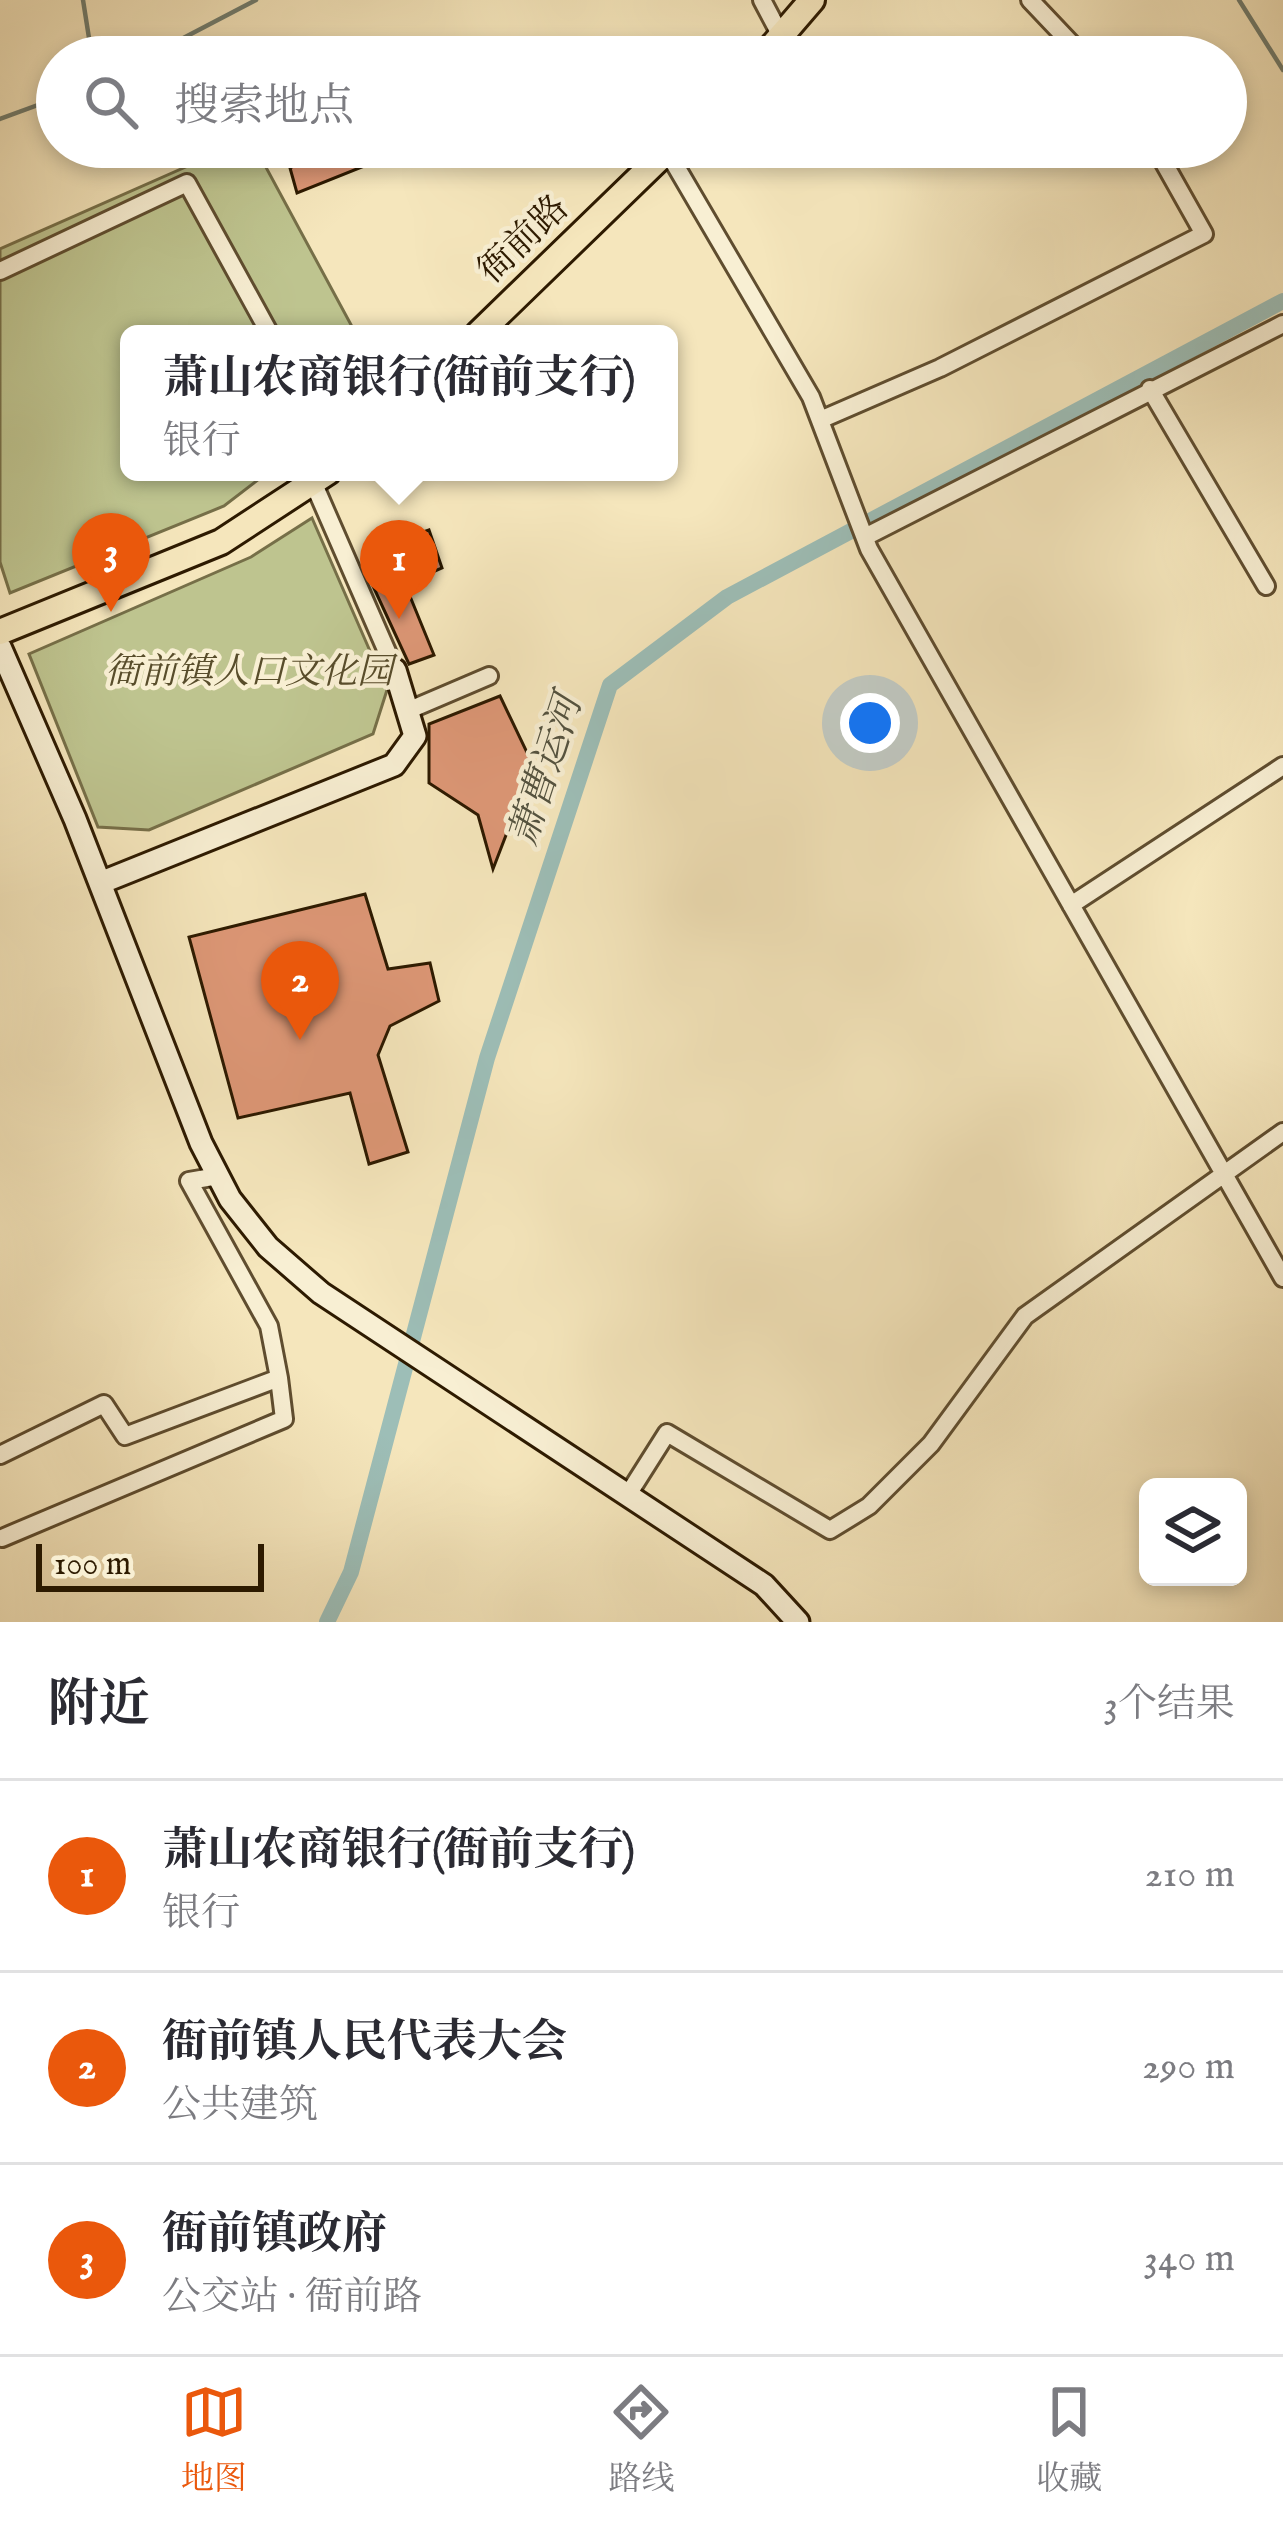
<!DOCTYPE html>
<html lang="zh">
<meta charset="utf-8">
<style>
:root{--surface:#fff;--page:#f7f7f7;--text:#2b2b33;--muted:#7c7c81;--line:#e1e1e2;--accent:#ea580c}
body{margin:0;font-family:"IM FELL English","Noto Serif SC",serif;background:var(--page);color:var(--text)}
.controls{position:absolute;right:36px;bottom:36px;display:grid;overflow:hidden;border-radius:18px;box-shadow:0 6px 18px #0003}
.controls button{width:108px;height:108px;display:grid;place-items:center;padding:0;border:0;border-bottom:3px solid var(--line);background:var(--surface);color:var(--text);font:60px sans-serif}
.scale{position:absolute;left:36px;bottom:30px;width:228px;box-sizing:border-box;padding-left:12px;border:6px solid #2d1a00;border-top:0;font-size:33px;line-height:42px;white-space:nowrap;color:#2d1a00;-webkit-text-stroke:9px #f8efd3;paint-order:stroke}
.you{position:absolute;left:870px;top:723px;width:42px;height:42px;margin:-30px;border:9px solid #fff;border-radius:50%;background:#1a73e8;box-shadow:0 0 0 18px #1a73e833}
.badge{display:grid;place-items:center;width:78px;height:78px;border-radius:50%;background:var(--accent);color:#fff;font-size:39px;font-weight:700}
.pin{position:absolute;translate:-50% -99px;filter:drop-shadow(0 3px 6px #0008)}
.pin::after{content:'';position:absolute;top:63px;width:42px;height:36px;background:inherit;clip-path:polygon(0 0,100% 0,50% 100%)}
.popup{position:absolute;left:120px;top:325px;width:558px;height:156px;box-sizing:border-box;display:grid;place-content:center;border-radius:18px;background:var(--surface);filter:drop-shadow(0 3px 9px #0005);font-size:39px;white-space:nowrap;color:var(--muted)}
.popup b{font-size:45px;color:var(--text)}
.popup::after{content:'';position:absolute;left:50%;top:100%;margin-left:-24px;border:24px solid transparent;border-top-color:var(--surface)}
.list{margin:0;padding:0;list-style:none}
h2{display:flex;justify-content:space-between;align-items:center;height:156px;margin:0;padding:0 48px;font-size:51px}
h2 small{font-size:39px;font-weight:400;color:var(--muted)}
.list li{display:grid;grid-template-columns:78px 1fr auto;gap:36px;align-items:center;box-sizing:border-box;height:192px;padding:0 48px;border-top:3px solid var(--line)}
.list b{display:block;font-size:45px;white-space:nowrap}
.list p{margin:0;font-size:39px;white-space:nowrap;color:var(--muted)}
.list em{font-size:39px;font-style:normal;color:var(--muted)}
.icon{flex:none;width:66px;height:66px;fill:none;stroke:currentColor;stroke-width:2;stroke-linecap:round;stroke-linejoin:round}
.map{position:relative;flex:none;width:1283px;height:1622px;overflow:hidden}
.search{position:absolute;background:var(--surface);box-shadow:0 6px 18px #0003;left:36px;right:36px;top:36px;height:132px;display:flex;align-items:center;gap:30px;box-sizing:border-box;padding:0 42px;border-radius:66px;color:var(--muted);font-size:45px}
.sheet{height:732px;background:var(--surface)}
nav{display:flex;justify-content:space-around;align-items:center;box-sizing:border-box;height:168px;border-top:3px solid var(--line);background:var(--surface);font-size:33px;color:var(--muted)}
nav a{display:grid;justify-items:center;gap:6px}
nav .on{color:var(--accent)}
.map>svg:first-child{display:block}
.green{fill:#bec48f;stroke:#766f48;stroke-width:3}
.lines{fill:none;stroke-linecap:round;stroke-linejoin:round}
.stream{stroke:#707c6e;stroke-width:4.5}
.canal{stroke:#9dbeb7;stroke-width:16}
.building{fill:#dd9776;stroke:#2d1a00;stroke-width:3}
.street-casing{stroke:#5f4d2f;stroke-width:22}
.secondary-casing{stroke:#2d1a00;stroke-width:27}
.primary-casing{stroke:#2d1a00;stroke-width:30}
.street{stroke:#f8efd3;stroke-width:16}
.secondary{stroke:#f8efd3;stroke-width:21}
.primary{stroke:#f5e6bc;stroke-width:24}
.labels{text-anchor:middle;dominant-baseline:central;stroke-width:9;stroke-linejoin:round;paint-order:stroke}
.street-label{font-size:36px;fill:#2d1a00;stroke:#f8efd3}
.park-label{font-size:36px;font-style:italic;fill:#584d2b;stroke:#f8efd3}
.water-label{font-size:39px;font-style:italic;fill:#545340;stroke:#f8efd3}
</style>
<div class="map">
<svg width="1283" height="1622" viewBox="0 0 1283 1622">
<rect width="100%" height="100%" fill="#f5e6bc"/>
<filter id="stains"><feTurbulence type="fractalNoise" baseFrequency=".00167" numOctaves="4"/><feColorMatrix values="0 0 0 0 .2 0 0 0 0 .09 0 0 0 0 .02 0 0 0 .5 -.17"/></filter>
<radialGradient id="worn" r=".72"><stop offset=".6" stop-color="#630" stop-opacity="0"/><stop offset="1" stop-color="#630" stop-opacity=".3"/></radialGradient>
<path class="green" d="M231 147H255L356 334H129V472H268L224 506 10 593 0 562V249Z
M312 518 387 690 373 734 149 830 98 827 29 654 251 557Z"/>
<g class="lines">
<path class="stream" d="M83 0 92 57
M1239 0 1283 70
M147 57 256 0
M0 119 57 98"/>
<path class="canal" d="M327 1622 351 1572 487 1058 610 685 727 597 1283 301"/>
</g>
<path class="building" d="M334 147H352L362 167 297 193 290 168Z
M429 530 442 568 405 584 434 655 409 664 367 573 380 547Z
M500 696 533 765 493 869 478 815 429 783V724Z
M365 894 388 969 430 963 439 1001 390 1026 378 1055 408 1152 369 1164 350 1093 238 1118 189 937Z"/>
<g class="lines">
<defs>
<path id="street" d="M762 0 781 36
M1030 0 1084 57
M667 151 811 397 869 549 1283 1278
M0 271 187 183 270 334
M1150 389 1266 586
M820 420 940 368 1204 234 1155 147
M313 482 395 670
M865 537 1283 324
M407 711 489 676
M1071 905 1283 766
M0 1455 104 1404 125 1436 279 1378 269 1326 189 1181 218 1176
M629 1493 667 1433 830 1530 869 1506 931 1444 1025 1316 1283 1132
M2 1538 284 1419 279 1378"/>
<path id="secondary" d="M0 647 75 819 201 1143 230 1199 268 1247 321 1293 764 1585 798 1622
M100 883 394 765 415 736 395 670"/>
<path id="primary" d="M763 57 812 0
M478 334 671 147
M0 632 221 542 328 472"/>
</defs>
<use href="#street" class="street-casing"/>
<use href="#secondary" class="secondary-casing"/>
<use href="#primary" class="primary-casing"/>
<use href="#street" class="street"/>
<use href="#secondary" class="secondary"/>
<use href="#primary" class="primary"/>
</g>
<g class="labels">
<g class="street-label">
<text transform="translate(524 240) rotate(-44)">衙前路</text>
</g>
<g class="park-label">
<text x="249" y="673">衙前镇人口文化园</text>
</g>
<g class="water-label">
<text transform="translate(547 771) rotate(-72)">萧曹运河</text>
</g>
</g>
<rect width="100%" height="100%" filter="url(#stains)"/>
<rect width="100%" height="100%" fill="url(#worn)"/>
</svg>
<div class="controls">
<button><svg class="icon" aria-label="layers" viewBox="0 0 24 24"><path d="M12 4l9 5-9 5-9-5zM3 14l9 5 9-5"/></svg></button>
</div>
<div class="scale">100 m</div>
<div class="you"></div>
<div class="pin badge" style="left:399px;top:619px">1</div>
<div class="popup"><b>萧山农商银行(衙前支行)</b>银行</div>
<div class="pin badge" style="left:300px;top:1040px">2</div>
<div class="pin badge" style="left:111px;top:612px">3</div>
<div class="search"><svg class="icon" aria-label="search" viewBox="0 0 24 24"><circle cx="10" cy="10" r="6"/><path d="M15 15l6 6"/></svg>搜索地点</div>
</div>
<section class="sheet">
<h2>附近<small>3个结果</small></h2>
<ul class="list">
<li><span class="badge">1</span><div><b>萧山农商银行(衙前支行)</b><p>银行</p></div><em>210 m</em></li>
<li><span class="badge">2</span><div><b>衙前镇人民代表大会</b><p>公共建筑</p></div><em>290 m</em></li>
<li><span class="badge">3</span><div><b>衙前镇政府</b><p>公交站 · 衙前路</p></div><em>340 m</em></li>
</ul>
</section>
<nav>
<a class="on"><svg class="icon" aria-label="map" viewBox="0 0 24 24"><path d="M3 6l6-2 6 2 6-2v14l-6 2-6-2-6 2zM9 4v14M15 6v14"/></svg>地图</a>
<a><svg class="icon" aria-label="directions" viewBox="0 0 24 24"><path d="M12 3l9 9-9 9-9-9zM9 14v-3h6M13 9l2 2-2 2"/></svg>路线</a>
<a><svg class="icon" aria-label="saved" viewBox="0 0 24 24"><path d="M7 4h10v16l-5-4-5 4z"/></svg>收藏</a>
</nav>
